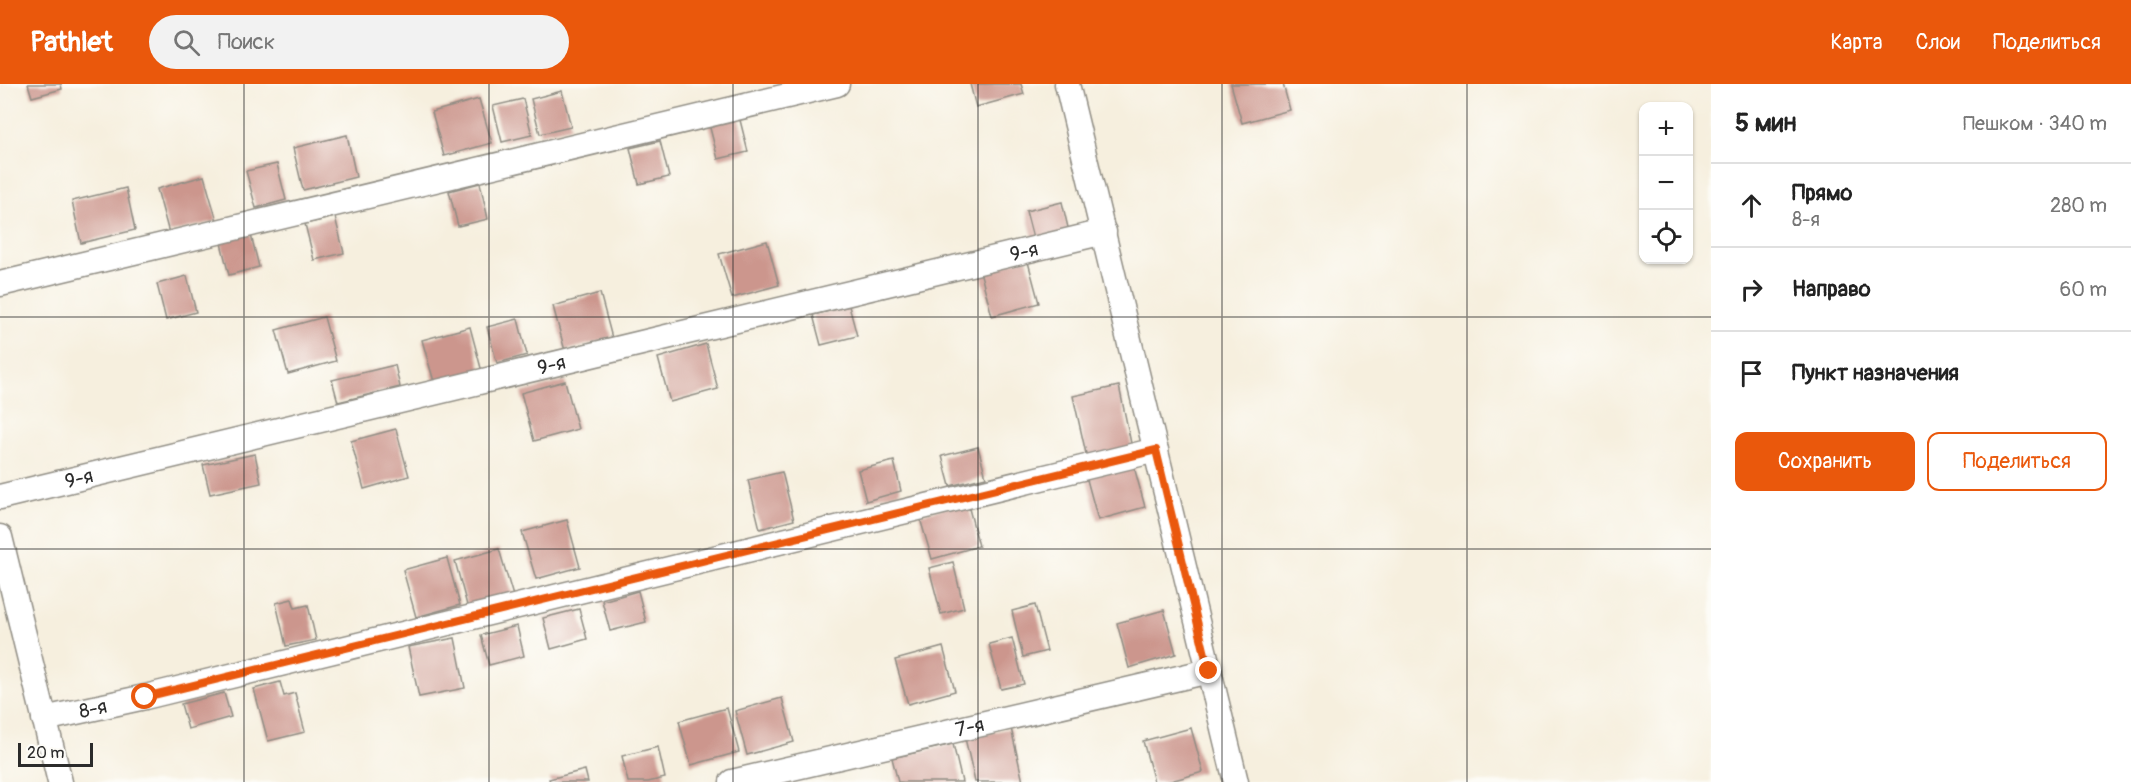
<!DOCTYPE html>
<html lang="ru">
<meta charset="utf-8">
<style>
:root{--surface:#fff;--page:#f2f2f2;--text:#222;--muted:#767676;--line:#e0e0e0;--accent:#ea580c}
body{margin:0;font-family:Pangolin,sans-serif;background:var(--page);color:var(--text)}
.controls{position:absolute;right:18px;top:18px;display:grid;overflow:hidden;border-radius:12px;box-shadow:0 2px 4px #0004}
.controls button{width:54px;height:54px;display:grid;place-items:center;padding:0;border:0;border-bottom:2px solid var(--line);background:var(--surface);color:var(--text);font:30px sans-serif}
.scale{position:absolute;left:18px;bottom:15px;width:75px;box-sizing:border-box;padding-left:6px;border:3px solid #2b2b2b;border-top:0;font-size:16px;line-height:21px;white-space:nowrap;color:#2b2b2b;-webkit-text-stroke:4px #fdfcf7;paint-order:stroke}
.stop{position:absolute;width:18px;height:18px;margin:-14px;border:4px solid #ea580c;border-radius:50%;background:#fff}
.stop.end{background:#ea580c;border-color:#fff;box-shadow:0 2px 6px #0008}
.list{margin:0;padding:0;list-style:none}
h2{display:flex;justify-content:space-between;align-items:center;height:78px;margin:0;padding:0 24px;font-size:26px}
h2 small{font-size:20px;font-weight:400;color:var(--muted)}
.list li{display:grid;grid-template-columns:39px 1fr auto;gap:18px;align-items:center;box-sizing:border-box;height:84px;padding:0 24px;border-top:2px solid var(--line)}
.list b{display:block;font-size:22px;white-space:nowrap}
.list p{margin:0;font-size:20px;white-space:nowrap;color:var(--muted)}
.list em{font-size:20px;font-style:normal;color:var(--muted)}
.actions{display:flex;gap:12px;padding:18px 24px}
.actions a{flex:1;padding:14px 0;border:2px solid var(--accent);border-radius:12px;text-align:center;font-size:21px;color:var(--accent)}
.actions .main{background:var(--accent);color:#fff}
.icon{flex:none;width:33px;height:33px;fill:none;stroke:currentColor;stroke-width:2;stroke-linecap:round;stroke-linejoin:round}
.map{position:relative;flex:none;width:1711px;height:698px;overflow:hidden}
header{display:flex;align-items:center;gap:36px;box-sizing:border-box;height:84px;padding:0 30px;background:var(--accent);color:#fff}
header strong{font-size:28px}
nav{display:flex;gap:33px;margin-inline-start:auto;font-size:21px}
.search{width:420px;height:54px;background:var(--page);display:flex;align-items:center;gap:15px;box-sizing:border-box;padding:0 21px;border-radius:33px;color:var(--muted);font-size:22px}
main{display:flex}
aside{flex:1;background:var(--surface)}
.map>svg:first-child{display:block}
.building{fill:#cc968d}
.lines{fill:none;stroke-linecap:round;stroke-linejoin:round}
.street-casing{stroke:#908d84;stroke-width:27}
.street{stroke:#fff;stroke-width:24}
.route{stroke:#ea580c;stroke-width:8}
.grid{fill:none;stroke:#2b2b2b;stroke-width:1.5;stroke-opacity:0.55}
.labels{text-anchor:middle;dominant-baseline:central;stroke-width:5;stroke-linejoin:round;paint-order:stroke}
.street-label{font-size:20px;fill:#2b2b2b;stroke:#fdfcf7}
</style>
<header>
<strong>Pathlet</strong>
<div class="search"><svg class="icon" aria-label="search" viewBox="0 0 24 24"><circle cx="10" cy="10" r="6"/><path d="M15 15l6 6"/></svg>Поиск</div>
<nav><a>Карта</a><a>Слои</a><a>Поделиться</a></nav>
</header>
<main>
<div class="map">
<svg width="1711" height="698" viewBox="0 0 1711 698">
<rect width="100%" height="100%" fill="#fdfcf7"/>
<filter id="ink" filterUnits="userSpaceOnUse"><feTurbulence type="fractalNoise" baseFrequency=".0167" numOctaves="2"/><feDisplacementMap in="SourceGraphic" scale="12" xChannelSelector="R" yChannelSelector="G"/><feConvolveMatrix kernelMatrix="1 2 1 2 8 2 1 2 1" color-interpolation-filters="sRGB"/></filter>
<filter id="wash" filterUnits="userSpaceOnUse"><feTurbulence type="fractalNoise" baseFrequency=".008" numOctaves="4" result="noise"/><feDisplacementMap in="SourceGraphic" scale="24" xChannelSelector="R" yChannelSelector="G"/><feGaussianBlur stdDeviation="1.35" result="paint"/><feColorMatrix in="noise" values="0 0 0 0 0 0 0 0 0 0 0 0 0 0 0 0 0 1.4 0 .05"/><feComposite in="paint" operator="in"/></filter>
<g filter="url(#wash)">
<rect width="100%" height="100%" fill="#f6efde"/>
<g id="blocks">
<path class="building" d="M28 0H61L62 5 32 13Z
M970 0H1021L1024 10 976 23Z
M1231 0H1283L1290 26 1242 39Z
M562 7 571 43 540 50 531 15Z
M479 15 492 59 444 72 432 28Z
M523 15 532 51 502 58 493 22Z
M739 32 748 68 718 75 709 40Z
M347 51 356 93 303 106 293 64Z
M660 57 669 93 639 100 630 64Z
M277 80 286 116 256 124 246 87Z
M204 92 217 137 169 149 157 105Z
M480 99 488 135 458 142 449 107Z
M126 104 135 146 81 159 72 117Z
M1062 118 1069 148 1034 158 1026 127Z
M335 133 344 169 314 176 305 140Z
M250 147 259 183 229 191 220 155Z
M767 157 779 201 732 214 719 170Z
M1027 174 1039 219 992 232 980 187Z
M187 192 196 228 166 236 157 200Z
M600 209 612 254 565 267 553 222Z
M849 222 857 252 821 261 813 231Z
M324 233 336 277 288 290 276 246Z
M518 235 527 271 497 279 487 243Z
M470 243 482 288 435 301 422 256Z
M706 260 718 305 670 318 658 274Z
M395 281 400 303 338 318 332 296Z
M565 297 578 345 534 357 521 309Z
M1119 302 1132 364 1087 374 1073 312Z
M396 345 409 392 364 405 351 357Z
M978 363 986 393 950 402 942 372Z
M255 370 261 399 210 410 203 381Z
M894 377 901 407 866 417 858 386Z
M1133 379 1145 423 1098 436 1086 392Z
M782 388 794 436 760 445 748 396Z
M967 417 979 462 932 475 919 431Z
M567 436 580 483 536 495 522 448Z
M499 465 513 512 468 525 455 477Z
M447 474 460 521 416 533 403 486Z
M953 478 964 524 941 530 929 484Z
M638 507 646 538 610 547 602 517Z
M292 515 295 524 308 521 316 556 286 562 276 519Z
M1035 521 1047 567 1023 573 1012 527Z
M579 525 587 555 551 565 543 534Z
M1164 526 1176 570 1129 584 1117 539Z
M517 542 524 572 489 581 481 551Z
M455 554 465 604 419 613 408 563Z
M1012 554 1024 600 1001 605 989 560Z
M943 563 955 607 908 620 895 576Z
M280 598 284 612 295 609 305 648 268 657 254 605Z
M224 609 231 633 188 645 181 620Z
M782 614 794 658 747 671 735 627Z
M727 624 739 668 691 681 679 637Z
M1011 644 1023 698H975L965 654Z
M1191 644 1203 688 1167 698H1154L1143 657Z
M953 660 962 698H898L892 674Z
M658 663 665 694 648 698H628L622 672Z
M585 686 588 698H550L549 695Z"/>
</g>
</g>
<g filter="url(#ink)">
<use href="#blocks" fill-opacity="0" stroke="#908d84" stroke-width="1.5"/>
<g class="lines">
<defs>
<g id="street">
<path d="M1067 0 1236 698"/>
<path d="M0 200 837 0"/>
<path id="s1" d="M0 413 1104 148"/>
<path d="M0 453 60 698"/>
<path id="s2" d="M44 635 145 613 1156 366"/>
<path id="s3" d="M732 698 1209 587"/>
</g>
</defs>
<use href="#street" class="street-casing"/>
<use href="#street" class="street"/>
</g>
</g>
<g class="lines" filter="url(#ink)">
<path class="route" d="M145 613 1156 366 1209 587"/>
</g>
<path class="grid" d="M244 0V698M489 0V698M733 0V698M978 0V698M1222 0V698M1467 0V698M0 233H1711M0 465H1711"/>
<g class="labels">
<g class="street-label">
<text stroke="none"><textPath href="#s1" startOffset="1053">9-я</textPath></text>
<text stroke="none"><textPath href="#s1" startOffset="567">9-я</textPath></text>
<text stroke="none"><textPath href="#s1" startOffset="81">9-я</textPath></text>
<text stroke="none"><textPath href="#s2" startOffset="50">8-я</textPath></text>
<text stroke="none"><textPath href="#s3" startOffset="244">7-я</textPath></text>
</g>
</g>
</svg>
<div class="controls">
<button>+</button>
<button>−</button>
<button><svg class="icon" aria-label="locate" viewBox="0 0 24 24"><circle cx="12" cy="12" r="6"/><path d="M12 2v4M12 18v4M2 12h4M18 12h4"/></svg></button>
</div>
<div class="scale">20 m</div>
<div class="stop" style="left:145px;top:613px"></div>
<div class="stop end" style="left:1209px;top:587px"></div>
</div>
<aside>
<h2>5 мин<small>Пешком · 340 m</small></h2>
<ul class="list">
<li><svg class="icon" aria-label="ahead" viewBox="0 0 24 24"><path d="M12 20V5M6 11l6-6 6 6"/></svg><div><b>Прямо</b><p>8-я</p></div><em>280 m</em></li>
<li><svg class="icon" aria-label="right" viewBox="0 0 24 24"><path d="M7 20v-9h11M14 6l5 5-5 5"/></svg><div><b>Направо</b></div><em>60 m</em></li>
<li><svg class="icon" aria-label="arrive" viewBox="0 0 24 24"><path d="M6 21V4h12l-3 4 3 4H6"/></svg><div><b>Пункт назначения</b></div></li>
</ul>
<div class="actions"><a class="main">Сохранить</a><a>Поделиться</a></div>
</aside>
</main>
